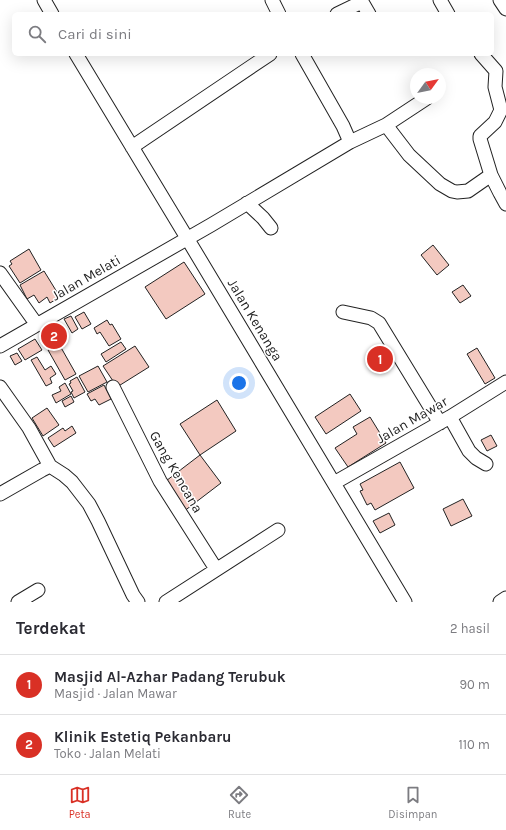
<!DOCTYPE html>
<html lang="id">
<meta charset="utf-8">
<style>
:root{--surface:#fff;--page:#f2f2f3;--text:#2b2b33;--muted:#7c7c81;--line:#e1e1e2;--accent:#d93025}
body{margin:0;font-family:Karla,sans-serif;background:var(--page);color:var(--text)}
.compass{position:absolute;left:410px;top:68px;width:36px;height:36px;border-radius:50%;background:var(--surface);box-shadow:0 4px 16px #0002;rotate:57deg}
.you{position:absolute;left:239px;top:383px;width:14px;height:14px;margin:-10px;border:3px solid #fff;border-radius:50%;background:#1a73e8;box-shadow:0 0 0 6px #1a73e833}
.badge{display:grid;place-items:center;width:26px;height:26px;border-radius:50%;background:var(--accent);color:#fff;font-size:13px;font-weight:700}
.pin{position:absolute;translate:-50% -50%;border:2px solid #fff;box-shadow:0 1px 4px #0006}
.list{margin:0;padding:0;list-style:none}
h2{display:flex;justify-content:space-between;align-items:center;height:52px;margin:0;padding:0 16px;font-size:17px}
h2 small{font-size:13px;font-weight:400;color:var(--muted)}
.list li{display:grid;grid-template-columns:26px 1fr auto;gap:12px;align-items:center;box-sizing:border-box;height:60px;padding:0 16px;border-top:1px solid var(--line)}
.list b{display:block;font-size:15px;white-space:nowrap}
.list p{margin:0;font-size:13px;white-space:nowrap;color:var(--muted)}
.list em{font-size:13px;font-style:normal;color:var(--muted)}
.icon{flex:none;width:22px;height:22px;fill:none;stroke:currentColor;stroke-width:2;stroke-linecap:round;stroke-linejoin:round}
.map{position:relative;flex:none;width:506px;height:602px;overflow:hidden}
.search{position:absolute;background:var(--surface);box-shadow:0 4px 16px #0002;left:12px;right:12px;top:12px;height:44px;display:flex;align-items:center;gap:10px;box-sizing:border-box;padding:0 14px;border-radius:6px;color:var(--muted);font-size:15px}
.sheet{height:172px;background:var(--surface)}
nav{display:flex;justify-content:space-around;align-items:center;box-sizing:border-box;height:56px;border-top:1px solid var(--line);background:var(--surface);font-size:11px;color:var(--muted)}
nav a{display:grid;justify-items:center;gap:2px}
nav .on{color:var(--accent)}
.map>svg:first-child{display:block}
.building{fill:#f3c9c0;stroke:#222}
.lines{fill:none;stroke-linecap:round;stroke-linejoin:round}
.minor-casing{stroke:#222;stroke-width:15}
.minor{stroke:#fff;stroke-width:13}
.labels{text-anchor:middle;dominant-baseline:central;stroke-width:3;stroke-linejoin:round;paint-order:stroke}
.street-label{font-size:14px;fill:#222;stroke:#fff}
</style>
<div class="map">
<svg width="506" height="602" viewBox="0 0 506 602">
<rect width="100%" height="100%" fill="#fff"/>
<path class="building" d="M433 245 449 265 437 275 421 255Z
M29 249 41 270 20 283 9 266 12 264 10 261Z
M184 262 205 294 166 319 145 287Z
M44 271 60 297 50 303 47 297 39 303 34 295 27 299 20 285Z
M463 285 471 296 460 303 452 292Z
M84 312 91 324 82 329 75 317Z
M71 316 78 329 72 333 64 319Z
M107 320 110 325 112 324 121 339 109 346 100 332 97 334 94 328Z
M35 339 42 350 25 360 18 349Z
M121 342 126 349 106 362 101 354Z
M59 344 76 374 65 380 48 350Z
M135 346 149 367 117 387 103 366Z
M477 348 495 378 485 384 467 354Z
M17 353 22 361 15 365 10 356Z
M37 357 45 370 51 366 56 374 50 378 52 383 46 386 31 360Z
M98 366 107 382 88 392 79 376Z
M77 377 85 392 74 398 71 392 73 391 69 384 71 383 70 381Z
M65 383 71 394 56 403 52 395 61 391 59 387Z
M104 385 111 399 99 405 95 399 91 401 87 394Z
M350 394 361 411 326 434 315 417Z
M71 396 74 402 65 407 62 401Z
M217 400 236 431 200 455 180 424Z
M47 408 59 425 43 436 32 418Z
M370 417 386 443 348 467 335 448 357 434 353 427Z
M72 426 76 433 54 447 48 438 63 428 65 431Z
M491 435 497 446 487 451 481 440Z
M200 455 221 483 183 512 162 484Z
M400 462 414 488 375 510 371 503 367 505 360 491 363 490 360 484Z
M463 499 472 516 451 526 443 509Z
M389 513 395 525 380 533 373 521Z"/>
<g class="lines">
<defs>
<path id="minor" d="M44 0 52 14
M272 0 279 14
M440 0 448 14
M500 0 506 9
M337 14 362 2 369 14
M76 54 187 238 405 602
M302 54 343 126 350 142
M481 54 496 71 495 87 501 110 495 122 480 136V139L491 175 500 193 506 204
M386 125 427 98
M132 147 270 54
M247 203 263 218 271 228
M0 273 37 325
M343 312 371 318 379 323 440 423
M0 346 211 225 350 142 386 125 409 155 440 184 452 191 457 192 468 191 491 175
M0 387 29 428 50 466
M113 387 160 481 216 569
M450 417 469 451 476 458 486 464
M334 483 450 417 506 382
M0 494 42 470 50 466 64 475 72 482 89 504 98 521 133 595 138 602
M18 602 38 590
M166 602 278 530
M500 602 506 598"/>
</defs>
<use href="#minor" class="minor-casing"/>
<use href="#minor" class="minor"/>
</g>
<g class="labels">
<g class="street-label">
<text transform="translate(86 278) rotate(-30)">Jalan Melati</text>
<text transform="translate(255 320) rotate(59)">Jalan Kenanga</text>
<text transform="translate(412 420) rotate(-30)">Jalan Mawar</text>
<text transform="translate(176 472) rotate(60)">Gang Kencana</text>
</g>
</g>
</svg>
<svg class="compass" viewBox="-18 -18 36 36"><path d="M0-13l5 13h-10z" fill="#e53935"/><path d="M0 13l5-13h-10z" fill="#7c7c81"/></svg>
<div class="you"></div>
<div class="pin badge" style="left:380px;top:359px">1</div>
<div class="pin badge" style="left:54px;top:336px">2</div>
<div class="search"><svg class="icon" aria-label="search" viewBox="0 0 24 24"><circle cx="10" cy="10" r="6"/><path d="M15 15l6 6"/></svg>Cari di sini</div>
</div>
<section class="sheet">
<h2>Terdekat<small>2 hasil</small></h2>
<ul class="list">
<li><span class="badge">1</span><div><b>Masjid Al-Azhar Padang Terubuk</b><p>Masjid · Jalan Mawar</p></div><em>90 m</em></li>
<li><span class="badge">2</span><div><b>Klinik Estetiq Pekanbaru</b><p>Toko · Jalan Melati</p></div><em>110 m</em></li>
</ul>
</section>
<nav>
<a class="on"><svg class="icon" aria-label="map" viewBox="0 0 24 24"><path d="M3 6l6-2 6 2 6-2v14l-6 2-6-2-6 2zM9 4v14M15 6v14"/></svg>Peta</a>
<a><svg class="icon" aria-label="directions" viewBox="0 0 24 24"><path d="M12 3l9 9-9 9-9-9zM9 14v-3h6M13 9l2 2-2 2"/></svg>Rute</a>
<a><svg class="icon" aria-label="saved" viewBox="0 0 24 24"><path d="M7 4h10v16l-5-4-5 4z"/></svg>Disimpan</a>
</nav>
